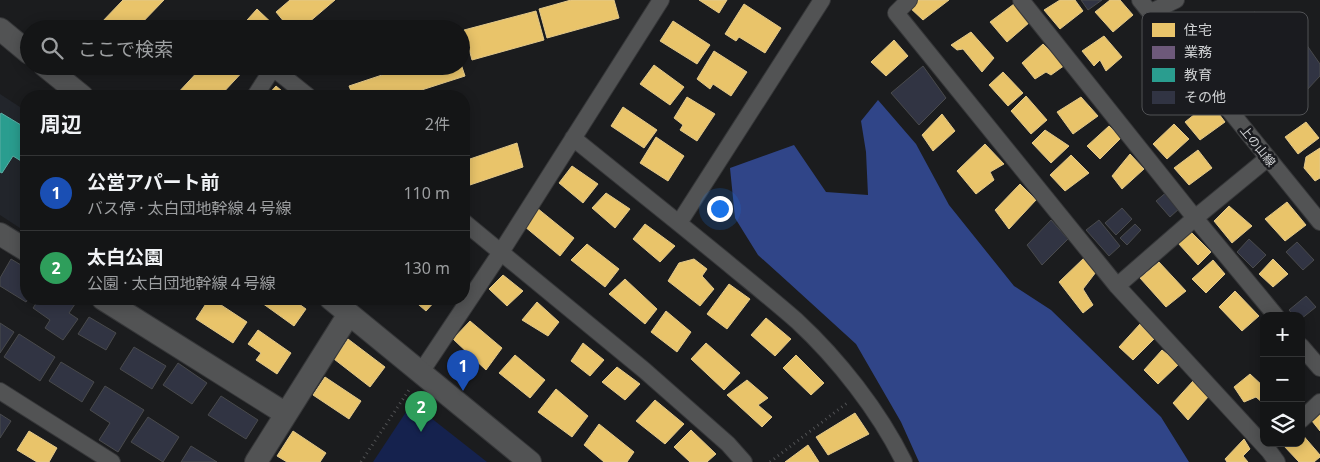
<!DOCTYPE html>
<html lang="ja">
<meta charset="utf-8">
<style>
:root{--surface:#141516;--page:#212223;--text:#f1f3f6;--muted:#9d9fa1;--line:#333435;--accent:#919294}
body{margin:0;font-family:"Noto Sans","Noto Sans JP",sans-serif;background:var(--page);color:var(--text)}
.controls{position:absolute;right:15px;bottom:15px;display:grid;overflow:hidden;border-radius:10px;box-shadow:0 2px 12px #0003}
.controls button{width:45px;height:45px;display:grid;place-items:center;padding:0;border:0;border-bottom:1px solid var(--line);background:var(--surface);color:var(--text);font:25px sans-serif}
.you{position:absolute;left:719px;top:208px;width:18px;height:18px;margin:-12px;border:4px solid #fff;border-radius:50%;background:#1a73e8;box-shadow:0 0 0 8px #1a73e833}
.badge{display:grid;place-items:center;width:32px;height:32px;border-radius:50%;background:var(--accent);color:#fff;font-size:16px;font-weight:700}
.pin{position:absolute;translate:-50% -41px;filter:drop-shadow(0 1px 2px #0008)}
.pin::after{content:'';position:absolute;top:26px;width:18px;height:15px;background:inherit;clip-path:polygon(0 0,100% 0,50% 100%)}
.list{margin:0;padding:0;list-style:none}
h2{display:flex;justify-content:space-between;align-items:center;height:65px;margin:0;padding:0 20px;font-size:21px}
h2 small{font-size:16px;font-weight:400;color:var(--muted)}
.list li{display:grid;grid-template-columns:32px 1fr auto;gap:15px;align-items:center;box-sizing:border-box;height:75px;padding:0 20px;border-top:1px solid var(--line)}
.list b{display:block;font-size:19px;white-space:nowrap}
.list p{margin:0;font-size:16px;white-space:nowrap;color:var(--muted)}
.list em{font-size:16px;font-style:normal;color:var(--muted)}
.icon{flex:none;width:28px;height:28px;fill:none;stroke:currentColor;stroke-width:2;stroke-linecap:round;stroke-linejoin:round}
.map{position:relative;flex:none;width:1320px;height:462px;overflow:hidden}
.search{position:absolute;background:var(--surface);box-shadow:0 2px 12px #0003;left:20px;top:20px;width:450px;height:55px;display:flex;align-items:center;gap:12px;box-sizing:border-box;padding:0 18px;border-radius:28px;color:var(--muted);font-size:19px}
.panel{position:absolute;background:var(--surface);box-shadow:0 2px 12px #0003;left:20px;top:90px;width:450px;height:215px;border-radius:20px}
.map>svg:first-child{display:block}
.built{fill:#22252b}
.green{fill:#15224e}
.forest{fill:#304588}
.homes{fill:#e9c46a;stroke:#e2c88a}
.offices{fill:#6d597a;stroke:#8b7d95}
.schools{fill:#2a9d8f;stroke:#5cada4}
.building{fill:#313443;stroke:#494a4c}
.lines{fill:none;stroke-linecap:round;stroke-linejoin:round}
.street-casing{stroke:#363739;stroke-width:18}
.secondary-casing{stroke:#363739;stroke-width:24}
.path{stroke:#515254;stroke-width:3;stroke-dasharray:1 4;stroke-linecap:butt}
.street{stroke:#525354;stroke-width:16}
.secondary{stroke:#525354;stroke-width:22}
.labels{text-anchor:middle;dominant-baseline:central;stroke-width:5;stroke-linejoin:round;paint-order:stroke}
.street-label{font-size:12px;fill:#d0d2d4;stroke:#1a1b1f}
.key{fill:#1a1b1f;stroke:#515255;stroke-width:1}
.key-label{font-size:14px;fill:#d0d2d4}
</style>
<div class="map">
<svg width="1320" height="462" viewBox="0 0 1320 462">
<rect width="100%" height="100%" fill="#1b1c1e"/>
<path class="built" d="M0 94 26 111V232L0 215Z"/>
<path class="green" d="M412 403 487 462H373Z"/>
<path class="forest" d="M878 100 916 144 949 205 1014 286 1051 310 1161 417 1189 462H919L901 422 856 344 788 282 758 255 735 218 730 168 794 145 826 192 868 195 866 152 861 121Z"/>
<path class="homes" d="M123 0H164L136 29H105L100 24Z
M290 0H335L301 29H290L276 12Z
M571 0H614L619 18 547 38 539 9Z
M699 0H727L719 13Z
M916 0H949L923 20 908 6Z
M1060 0H1075L1083 11 1060 29 1044 10Z
M1110 0H1120L1133 15 1113 32 1095 12Z
M744 4 781 28 765 53 739 37 736 41 725 34Z
M1014 4 1030 22 1007 42 990 22Z
M257 9 278 29H239Z
M536 11 544 40 472 60 464 30Z
M673 21 710 45 697 64 660 41Z
M971 32 994 58 982 72 963 49 957 50 951 45Z
M1104 36 1122 57 1106 71 1100 60 1094 66 1082 51Z
M894 40 908 56 886 76 871 62Z
M1043 44 1065 65 1051 75 1046 72 1035 79 1022 63Z
M714 51 747 72 731 96 713 84 710 89 697 79Z
M461 64 465 76 403 96H353L349 86 409 66H461Z
M654 65 684 87 670 105 640 84Z
M203 66H248L220 96H175Z
M1003 72 1023 93 1008 106 989 85Z
M276 86 288 96H267Z
M1026 96 1047 120 1031 134 1011 111Z
M687 97 715 114 697 141 680 130 683 125 674 118Z
M1081 97 1098 116 1073 134 1057 112Z
M1210 102 1225 122 1200 140 1185 122Z
M623 107 657 130 644 148 611 126Z
M942 114 955 131 933 151 922 135Z
M1306 122 1319 138 1298 154 1285 137Z
M1174 124 1189 139 1167 159 1153 144Z
M1109 126 1121 138 1100 159 1087 146Z
M1045 130 1069 146 1051 163 1032 143Z
M656 137 684 156 668 181 640 163Z
M517 143 523 167 464 187V161Z
M985 144 1004 164 990 172 994 180 976 194 957 171Z
M1320 148V178L1315 181 1304 168 1306 157Z
M1198 150 1212 168 1189 185 1174 168Z
M1130 154 1144 169 1122 189 1112 176Z
M1071 155 1089 173 1065 191 1050 175Z
M572 166 598 184 583 203 559 183Z
M1020 184 1036 200 1009 229 995 210Z
M606 193 630 209 615 228 592 208Z
M1287 202 1306 225 1285 241 1265 219Z
M1229 206 1252 226 1232 243 1214 221Z
M537 208 574 238 560 256 524 226Z
M645 224 675 246 660 262 633 239Z
M1191 232 1211 252 1198 265 1178 243Z
M587 244 619 269 605 287 571 260Z
M1085 257 1096 272 1083 289 1093 305 1083 313 1059 282Z
M694 259 707 269 702 276 714 289 700 306 668 281 679 263Z
M1273 259 1288 274 1273 287 1259 274Z
M1213 260 1225 274 1206 293 1192 279Z
M1159 262 1186 291 1166 307 1140 278Z
M503 275 523 291 507 306 489 289Z
M625 279 657 309 645 324 609 294Z
M729 284 750 299 727 329 707 314Z
M1235 291 1259 316 1242 331 1219 307Z
M209 299H212L247 322 233 343 196 319Z
M266 299H292L306 309 294 326 262 303Z
M412 299H437L426 311Z
M537 302 559 322 548 336 522 320Z
M666 311 691 332 677 352 651 332Z
M766 318 791 339 775 356 751 335Z
M470 321 502 348 486 370 453 339Z
M1140 324 1154 339 1133 360 1119 347Z
M258 330 291 353 277 374 256 360 261 353 248 344Z
M348 339 385 367 370 387 334 359Z
M583 343 604 360 590 376 571 361Z
M706 343 740 373 724 390 691 359Z
M1162 350 1179 364 1158 384 1144 370Z
M515 355 545 380 530 398 499 373Z
M796 355 824 383 811 395 783 368Z
M617 367 640 384 625 400 602 382Z
M1250 374 1264 387V404L1256 397 1244 402 1234 387Z
M325 377 361 401 349 419 313 395Z
M747 380 768 398 758 405 772 417 762 427 727 395Z
M1193 381 1208 397 1188 420 1173 403Z
M556 389 588 416 572 437 538 412Z
M655 400 684 424 665 444 636 421Z
M855 413 869 434 828 455 816 437Z
M1320 414V431L1312 421Z
M599 424 634 452 627 462H604L584 445Z
M691 430 716 454 707 462H690L674 447Z
M29 431 57 448 49 462H37L17 450Z
M293 431 326 453 320 462H287L277 456Z
M1301 433 1320 455V457L1314 462H1299L1284 446 1287 443H1301Z
M1244 439 1250 449 1243 456 1248 462H1227L1225 459Z
M808 445 819 462H785Z"/>
<path class="offices" d="M1255 12 1282 47 1250 72 1223 37Z"/>
<path class="schools" d="M1 113 26 128V164L13 156 2 173 0 172V115Z"/>
<path class="building" d="M1081 0H1102L1088 10Z
M1306 44 1320 64V76L1305 92 1300 87 1268 106 1251 82Z
M923 66 946 98 919 125 891 93Z
M1168 191 1180 208 1170 217 1156 201Z
M1122 208 1132 219 1116 235 1105 223Z
M1051 220 1068 239 1042 265 1027 245Z
M1099 220 1120 246 1109 256 1086 230Z
M1135 224 1141 230 1127 245 1120 238Z
M1249 239 1266 255 1253 268 1237 252Z
M1297 242 1314 260 1303 270 1286 252Z
M11 259 26 268V299H28L26 302 0 286V278Z
M1306 296 1316 307 1301 319V316H1294L1289 310Z
M39 299H74L77 301 69 313 78 319 63 340 45 328 50 320 33 308Z
M89 317 116 333 106 350 78 334Z
M0 323 14 332 0 353Z
M19 334 55 357 40 381 4 357Z
M134 347 166 366 152 389 120 369Z
M61 362 94 382 82 402 49 381Z
M178 363 207 383 192 404 163 385Z
M105 386 144 410 118 452 99 440 110 423 90 410Z
M221 396 258 420 246 439 208 415Z
M0 414 11 421 0 438Z
M148 417 179 437 163 462 131 442Z
M191 446 217 462H181Z"/>
<g class="lines">
<defs>
<path id="street" d="M909 0 896 13 1117 286 1269 451 1277 462
M1021 0 1195 218 1276 316
M1140 0 1320 222
M1151 12 1176 0
M255 96 273 68 308 96
M573 138C624 179 674 219 724 260 748 280 773 300 797 321 838 359 879 411 904 462
M464 222 644 370 728 444 744 462
M679 223 822 0
M1117 286 1195 218 1268 158
M1301 346 1320 368
M421 372 501 252 661 0
M0 391 112 462
M1301 420 1320 402"/>
<path id="secondary" d="M0 29 29 53
M45 66 82 96
M0 234 26 250
M103 299 286 414
M331 299 530 462
M256 462 349 314"/>
</defs>
<use href="#street" class="street-casing"/>
<use href="#secondary" class="secondary-casing"/>
<path class="path" d="M361 462 409 390
M770 462 847 403"/>
<use href="#street" class="street"/>
<use href="#secondary" class="secondary"/>
</g>
<g class="labels">
<g class="street-label">
<text transform="translate(1258 146) rotate(51)">上の山線</text>
</g>
</g>
<rect x="1142" y="12" width="166" height="103" rx="8" class="key"/>
<rect x="1152" y="23" width="23" height="14" fill="#e9c46a"/>
<rect x="1152" y="46" width="23" height="13" fill="#6d597a"/>
<rect x="1152" y="68" width="23" height="14" fill="#2a9d8f"/>
<rect x="1152" y="91" width="23" height="13" fill="#313443"/>
<g class="key-label">
<text x="1184" y="35">住宅</text>
<text x="1184" y="57">業務</text>
<text x="1184" y="80">教育</text>
<text x="1184" y="102">その他</text>
</g>
</svg>
<div class="controls">
<button>+</button>
<button>−</button>
<button><svg class="icon" aria-label="layers" viewBox="0 0 24 24"><path d="M12 4l9 5-9 5-9-5zM3 14l9 5 9-5"/></svg></button>
</div>
<div class="you"></div>
<div class="pin badge" style="left:463px;top:391px;background:#1a4fb4">1</div>
<div class="pin badge" style="left:421px;top:432px;background:#2e9e5b">2</div>
<div class="search"><svg class="icon" aria-label="search" viewBox="0 0 24 24"><circle cx="10" cy="10" r="6"/><path d="M15 15l6 6"/></svg>ここで検索</div>
<section class="panel">
<h2>周辺<small>2件</small></h2>
<ul class="list">
<li><span class="badge" style="background:#1a4fb4">1</span><div><b>公営アパート前</b><p>バス停 · 太白団地幹線４号線</p></div><em>110 m</em></li>
<li><span class="badge" style="background:#2e9e5b">2</span><div><b>太白公園</b><p>公園 · 太白団地幹線４号線</p></div><em>130 m</em></li>
</ul>
</section>
</div>
